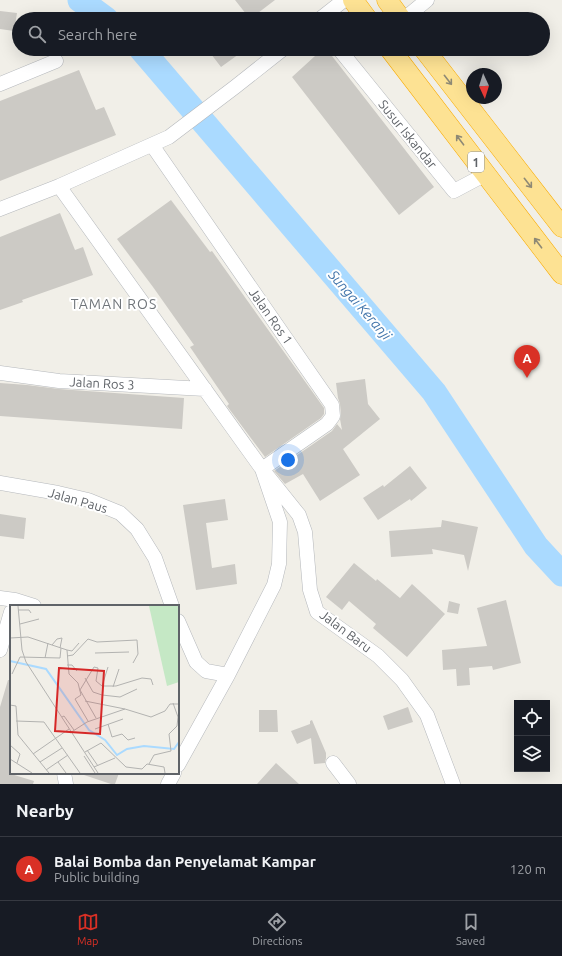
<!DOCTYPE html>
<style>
:root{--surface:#171b24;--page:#20242c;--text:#f1f3f6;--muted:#9ea1a6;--line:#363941;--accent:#d93025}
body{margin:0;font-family:Ubuntu,sans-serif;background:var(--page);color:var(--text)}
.controls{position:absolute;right:12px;bottom:12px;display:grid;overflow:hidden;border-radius:0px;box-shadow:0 4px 16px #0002}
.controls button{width:36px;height:36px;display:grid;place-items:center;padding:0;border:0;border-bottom:1px solid var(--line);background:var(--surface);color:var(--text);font:20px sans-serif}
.compass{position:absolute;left:466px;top:68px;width:36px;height:36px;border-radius:50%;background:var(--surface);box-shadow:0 4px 16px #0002;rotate:176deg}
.you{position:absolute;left:288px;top:460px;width:14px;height:14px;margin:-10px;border:3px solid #fff;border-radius:50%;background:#1a73e8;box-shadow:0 0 0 6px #1a73e833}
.badge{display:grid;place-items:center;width:26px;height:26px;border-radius:50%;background:var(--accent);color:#fff;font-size:13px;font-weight:700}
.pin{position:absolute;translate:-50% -33px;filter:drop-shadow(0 1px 2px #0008)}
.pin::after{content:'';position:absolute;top:21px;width:14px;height:12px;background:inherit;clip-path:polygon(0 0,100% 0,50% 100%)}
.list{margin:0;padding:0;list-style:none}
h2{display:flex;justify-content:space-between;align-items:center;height:52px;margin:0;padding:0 16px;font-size:17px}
h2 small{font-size:13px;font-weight:400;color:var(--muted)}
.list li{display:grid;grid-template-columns:26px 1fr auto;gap:12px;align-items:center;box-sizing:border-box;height:64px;padding:0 16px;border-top:1px solid var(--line)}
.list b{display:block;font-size:15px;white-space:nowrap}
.list p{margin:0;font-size:13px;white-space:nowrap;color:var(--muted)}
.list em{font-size:13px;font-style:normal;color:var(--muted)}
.icon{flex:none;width:22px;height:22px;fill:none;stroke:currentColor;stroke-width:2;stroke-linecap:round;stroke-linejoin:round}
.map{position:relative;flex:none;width:562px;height:784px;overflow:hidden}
.search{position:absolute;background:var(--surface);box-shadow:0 4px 16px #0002;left:12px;right:12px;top:12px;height:44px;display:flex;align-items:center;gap:10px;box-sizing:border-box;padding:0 14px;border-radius:22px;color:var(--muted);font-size:15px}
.sheet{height:116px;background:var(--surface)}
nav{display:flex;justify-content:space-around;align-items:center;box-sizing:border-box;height:56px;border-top:1px solid var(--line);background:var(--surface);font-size:11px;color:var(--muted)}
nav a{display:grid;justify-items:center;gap:2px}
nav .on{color:var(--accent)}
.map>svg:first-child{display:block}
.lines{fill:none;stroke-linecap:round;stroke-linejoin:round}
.river{stroke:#aadaff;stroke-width:25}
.building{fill:#cccac5}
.minor-casing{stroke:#b5b8bc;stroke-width:15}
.highway-casing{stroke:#f9ab00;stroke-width:21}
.minor{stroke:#fff;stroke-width:14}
.highway{stroke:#fde293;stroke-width:20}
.oneway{stroke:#8e8975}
.labels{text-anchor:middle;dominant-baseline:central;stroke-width:4;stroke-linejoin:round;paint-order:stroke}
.shield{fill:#fff;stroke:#8f9295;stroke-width:1}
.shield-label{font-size:12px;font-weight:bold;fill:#5f6368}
.street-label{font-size:13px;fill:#5f6368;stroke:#fff}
.neighbourhood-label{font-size:14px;letter-spacing:1px;fill:#70757a;stroke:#fff}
.water-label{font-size:14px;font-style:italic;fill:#4174aa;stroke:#fff}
.inset-river{fill:none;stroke:#aadaff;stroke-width:2}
.inset-road{fill:none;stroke:#b3b3b1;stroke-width:1}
.view{fill:#d62828;fill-opacity:0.15;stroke:#d62828;stroke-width:2}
.inset-edge{fill:none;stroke:#5f6368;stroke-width:2}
</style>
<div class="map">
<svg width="562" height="784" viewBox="0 0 562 784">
<rect width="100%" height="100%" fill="#f1efe8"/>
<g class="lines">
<path class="river" d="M80 0 106 19
M141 49 434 392 536 546 562 574"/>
</g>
<path class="building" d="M235 0H275L250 19Z
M0 11 17 13 14 31 0 29Z
M218 49H246L221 67 211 54Z
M315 56H332L434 187 399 215 292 77Z
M79 70 96 110 104 107 116 135 0 181V101Z
M171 200 210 252 212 251 324 408V414L321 418 265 457 227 406 229 404 190 347 194 345 153 287 117 239Z
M60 213 75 250 83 247 93 275 22 300 23 302 0 310V237Z
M365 379 368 404 380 419 343 449 360 475 320 501 303 474 285 484 274 471 332 431 337 424 342 430 340 419 341 415 340 404 338 398 336 383Z
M0 383 27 385 59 389 184 398 182 429 0 416Z
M410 466 427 488 411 501 410 499 378 520 363 498 383 485 384 487Z
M225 499 228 520 206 523 212 568 235 564 237 584 196 590 183 505Z
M0 514 26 518 24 539 0 536Z
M442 520 478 527 468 571 464 555 432 549 433 554 391 557 389 531 441 527Z
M354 563 376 581 377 579 400 598 412 584 445 614 407 657 373 628 376 624 349 601 342 610 326 597Z
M506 600 521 663 493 670 492 666 469 668 470 685 457 686 456 669 443 670 442 650 487 646 477 608Z
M449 601 460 604 458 614 447 612Z
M8 680H11V774L34 781 33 784H0V707Z
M408 707 413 722 388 730 383 716Z
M259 710H277L278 732H259Z
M312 720 326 753V758L325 763 314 764 311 738 297 744 291 731 310 724V721Z
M276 763 299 784H257Z
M84 773H119L115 784H111L84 775Z"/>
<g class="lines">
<defs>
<path id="minor" d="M320 19 344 0
M404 19 427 0
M339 49 454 191 486 174
M0 84 56 61
M152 145 332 405 333 416 327 424 262 469 299 515 305 532 310 590 317 612 378 656 402 680 427 715 453 784
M59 186 262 469 280 522 279 564 274 585 228 675 178 765
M0 209 59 186 169 137 235 87 283 49
M0 373 59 381 205 389
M0 483 58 493 88 500 120 513 137 529 155 558 172 606
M0 598 15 600 34 606
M178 621 196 662 206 671 228 675
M0 650 11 612
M333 763 349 784
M64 773 66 784
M168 784 174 773"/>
<path id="highway" d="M353 0 367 19
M387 0 401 19
M390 49 562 274
M424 49 562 227"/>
</defs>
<use href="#minor" class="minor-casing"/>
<use href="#highway" class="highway-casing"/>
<use href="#minor" class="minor"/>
<use href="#highway" class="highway"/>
</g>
<defs><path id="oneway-shaft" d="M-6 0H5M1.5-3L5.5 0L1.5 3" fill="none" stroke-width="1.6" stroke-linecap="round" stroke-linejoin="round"/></defs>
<g class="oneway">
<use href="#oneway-shaft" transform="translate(448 80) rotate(52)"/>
<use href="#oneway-shaft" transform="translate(460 140) rotate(-127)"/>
<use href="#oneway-shaft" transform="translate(528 183) rotate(52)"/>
<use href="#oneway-shaft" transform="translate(538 243) rotate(-127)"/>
</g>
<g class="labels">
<rect class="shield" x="468" y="152" width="16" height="20" rx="3"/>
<g class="shield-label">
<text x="476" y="162">1</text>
</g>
<g class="street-label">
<text transform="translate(408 134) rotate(51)">Susur Iskandar</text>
<text transform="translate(271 316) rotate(55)">Jalan Ros 1</text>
<text transform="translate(102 383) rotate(3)">Jalan Ros 3</text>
<text transform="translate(78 500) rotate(16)">Jalan Paus</text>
<text transform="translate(346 631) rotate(37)">Jalan Baru</text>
</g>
<g class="neighbourhood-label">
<text x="114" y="304">TAMAN ROS</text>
</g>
<g class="water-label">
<text transform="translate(360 305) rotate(49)">Sungai Keranji</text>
</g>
</g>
<g transform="translate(10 605)">
<rect width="169" height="169" fill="#f1efe8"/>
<path d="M139 1H169V77L157 81Z" fill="#c5e8c5"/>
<path class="inset-river" d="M0 56 36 64 79 125 95 135 107 150 117 144 134 141 164 144 169 137"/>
<path class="inset-road" d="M8 1 12 45 16 57 88 168M8 5H19L21 8M10 19 29 14M0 33 18 32 57 45 59 69 68 78 71 90 65 94 78 116M42 40 47 34 52 33 50 43M57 45 62 46 69 38M85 48 119 47M57 51 63 50 78 34 87 37 127 35 128 49 123 58M35 53 38 38M57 60H62L67 66M2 69 10 52 50 53 51 43M75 73 83 87 92 90 110 92 127 84M92 81 98 62M103 82 109 64M75 96 115 104M0 100 6 101 8 130 39 168M52 112 54 111 64 125M86 113 70 85 84 62 88 63 86 76 92 81H106L132 73 141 74 143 80M6 116 34 117 70 168M98 119 102 132 112 129 118 135 125 133M85 124 113 114M60 128 77 117 115 104 141 112 155 106 160 99H169M0 140 10 149 7 158M77 145 88 161M75 147 91 138 116 162 132 164 137 159 154 162 155 168M23 149 59 124M74 151 85 168M0 154 22 168M30 157 52 143M48 157 56 168M139 159 144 150 161 146 159 129 167 121 168 112 163 98M84 162 105 153M36 165 58 150"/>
<path class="view" d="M49 63 94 66 90 129 45 126Z"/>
<rect width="169" height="169" class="inset-edge"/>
</g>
</svg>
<div class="controls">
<button><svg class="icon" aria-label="locate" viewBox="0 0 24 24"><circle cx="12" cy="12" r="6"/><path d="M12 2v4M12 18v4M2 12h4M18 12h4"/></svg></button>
<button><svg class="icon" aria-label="layers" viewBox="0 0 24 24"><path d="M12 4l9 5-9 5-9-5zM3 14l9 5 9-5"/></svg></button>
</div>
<svg class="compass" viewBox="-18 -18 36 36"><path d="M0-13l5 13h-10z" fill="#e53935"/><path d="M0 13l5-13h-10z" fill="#9ea1a6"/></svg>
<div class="you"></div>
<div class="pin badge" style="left:527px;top:378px">A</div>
<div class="search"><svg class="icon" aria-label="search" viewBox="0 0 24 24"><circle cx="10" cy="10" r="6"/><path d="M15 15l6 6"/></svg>Search here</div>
</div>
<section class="sheet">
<h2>Nearby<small></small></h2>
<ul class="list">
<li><span class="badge">A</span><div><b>Balai Bomba dan Penyelamat Kampar</b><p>Public building</p></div><em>120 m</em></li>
</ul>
</section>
<nav>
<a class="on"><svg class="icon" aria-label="map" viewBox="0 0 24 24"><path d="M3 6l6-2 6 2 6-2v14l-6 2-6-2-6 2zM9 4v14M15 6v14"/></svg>Map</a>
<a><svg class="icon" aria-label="directions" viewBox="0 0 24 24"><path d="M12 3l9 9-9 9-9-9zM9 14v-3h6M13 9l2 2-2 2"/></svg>Directions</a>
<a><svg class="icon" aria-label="saved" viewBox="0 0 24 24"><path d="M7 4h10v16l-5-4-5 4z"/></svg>Saved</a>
</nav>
